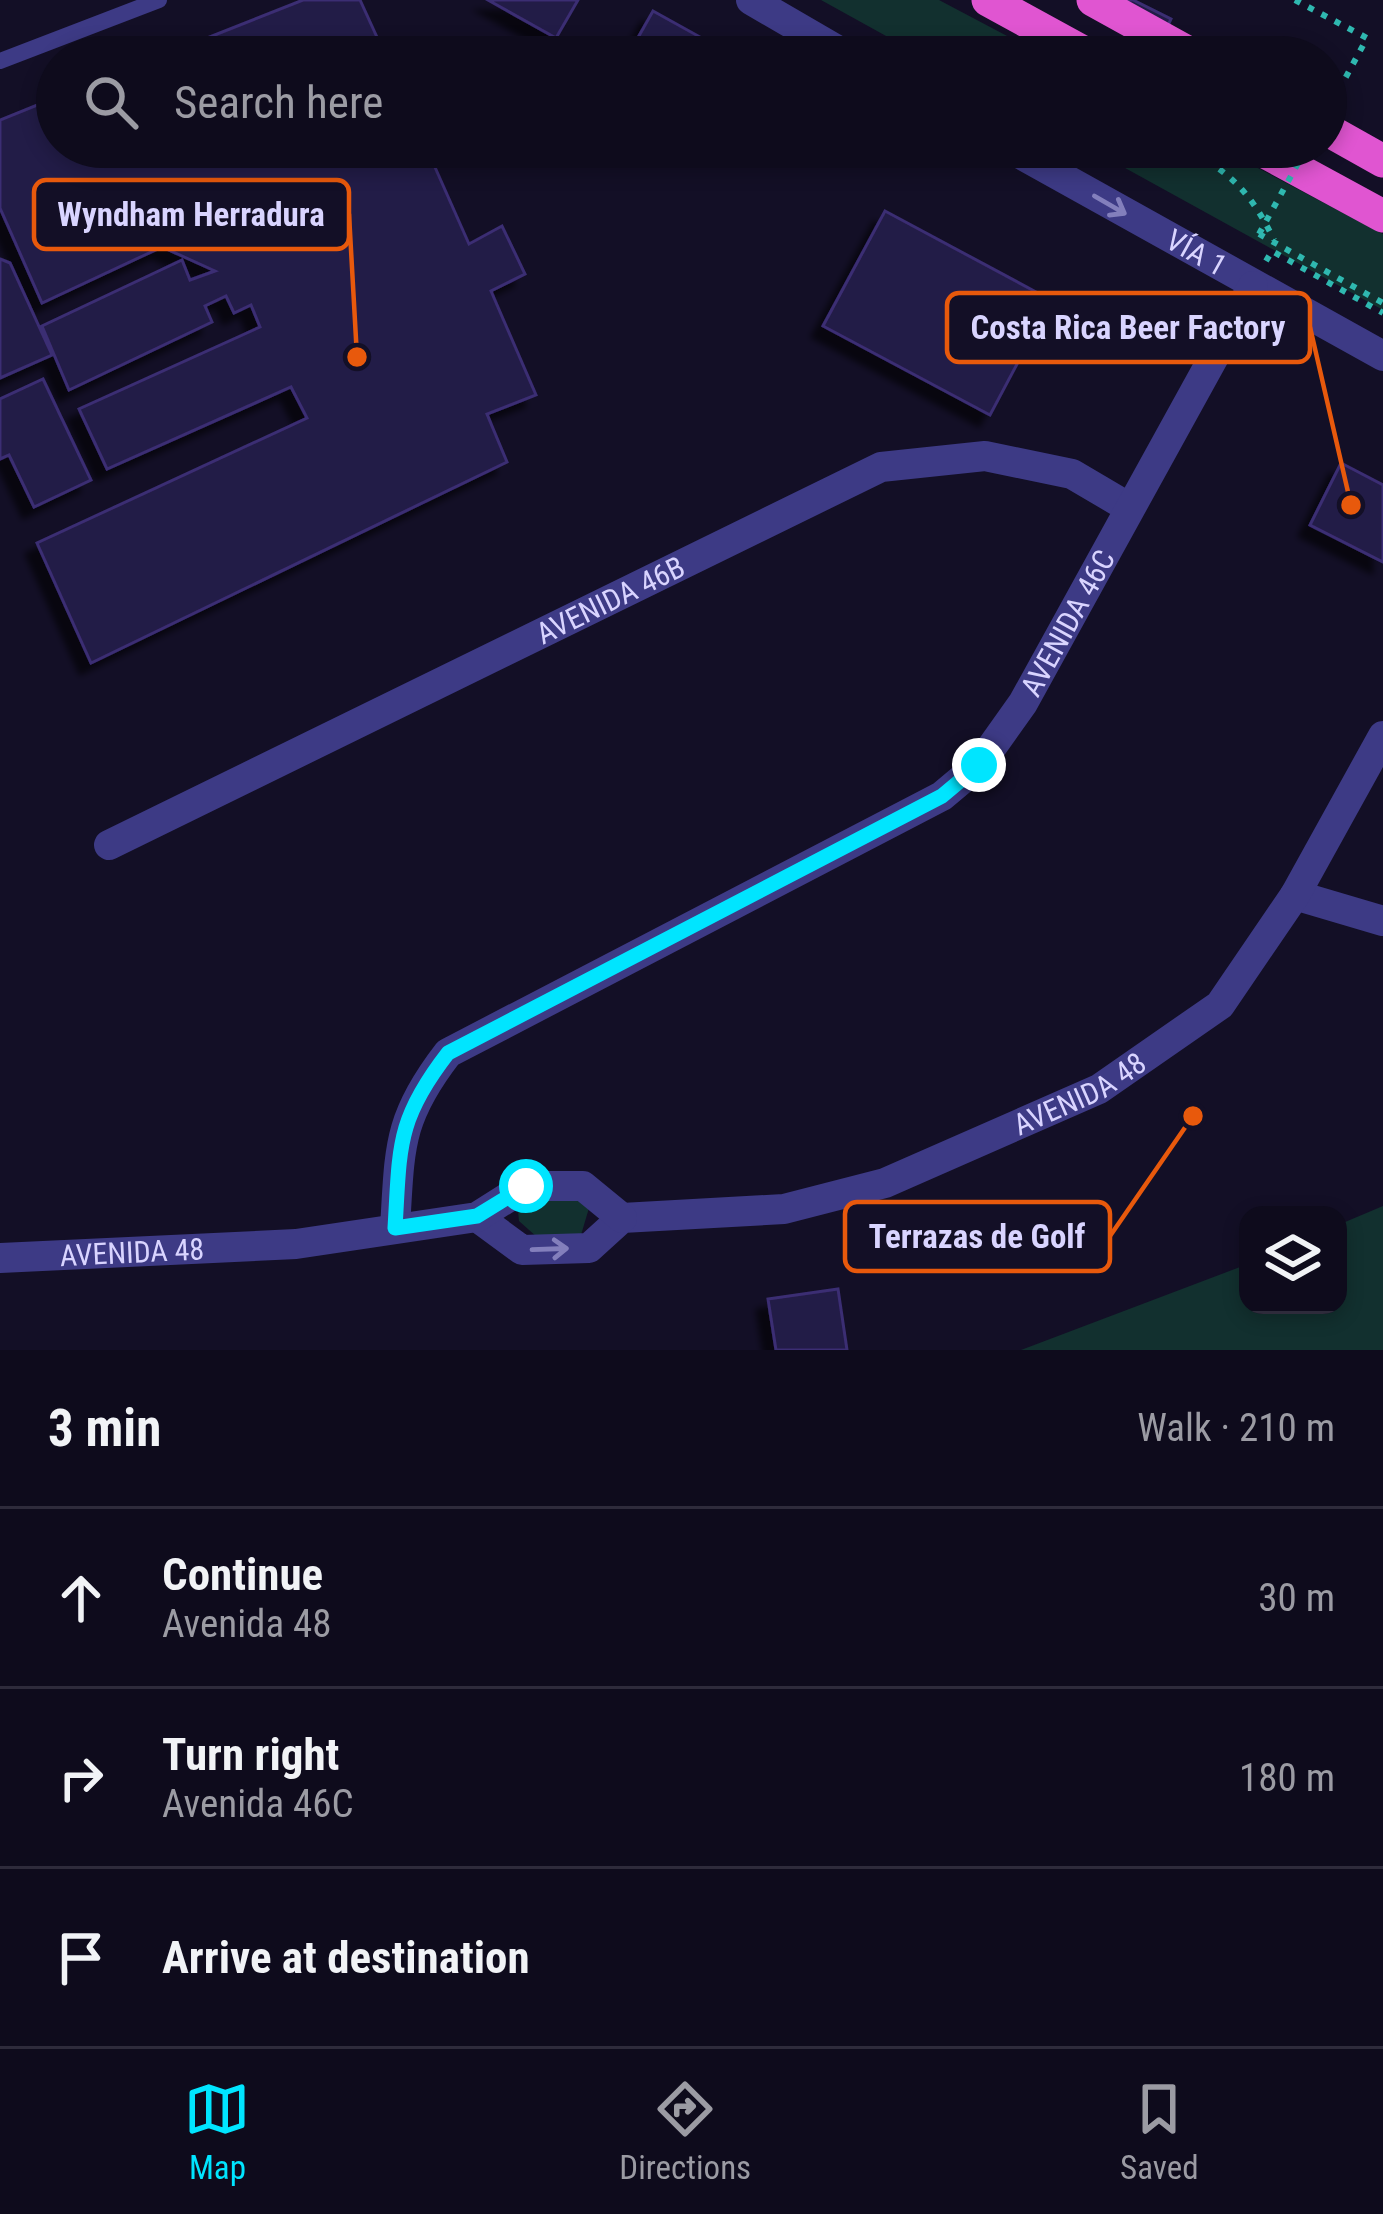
<!DOCTYPE html>
<meta charset="utf-8">
<style>
:root{--surface:#0e0b1c;--page:#1c1929;--text:#f1f3f6;--muted:#9b9ba3;--line:#2e2b3b;--accent:#00e5ff}
body{margin:0;font-family:"Roboto Condensed",sans-serif;background:var(--page);color:var(--text)}
.controls{position:absolute;right:36px;bottom:36px;display:grid;overflow:hidden;border-radius:24px;box-shadow:0 6px 18px #0003}
.controls button{width:108px;height:108px;display:grid;place-items:center;padding:0;border:0;border-bottom:3px solid var(--line);background:var(--surface);color:var(--text);font:60px sans-serif}
.stop{position:absolute;width:36px;height:36px;margin:-27px;border:9px solid #00e5ff;border-radius:50%;background:#fff}
.stop.end{background:#00e5ff;border-color:#fff;box-shadow:0 3px 12px #0008}
.list{margin:0;padding:0;list-style:none}
h2{display:flex;justify-content:space-between;align-items:center;height:156px;margin:0;padding:0 48px;font-size:51px}
h2 small{font-size:39px;font-weight:400;color:var(--muted)}
.list li{display:grid;grid-template-columns:78px 1fr auto;gap:36px;align-items:center;box-sizing:border-box;height:180px;padding:0 48px;border-top:3px solid var(--line)}
.list b{display:block;font-size:45px;white-space:nowrap}
.list p{margin:0;font-size:39px;white-space:nowrap;color:var(--muted)}
.list em{font-size:39px;font-style:normal;color:var(--muted)}
.icon{flex:none;width:66px;height:66px;fill:none;stroke:currentColor;stroke-width:2;stroke-linecap:round;stroke-linejoin:round}
.map{position:relative;flex:none;width:1383px;height:1350px;overflow:hidden}
.search{position:absolute;background:var(--surface);box-shadow:0 6px 18px #0003;left:36px;right:36px;top:36px;height:132px;display:flex;align-items:center;gap:30px;box-sizing:border-box;padding:0 42px;border-radius:66px;color:var(--muted);font-size:45px}
.sheet{height:696px;background:var(--surface)}
nav{display:flex;justify-content:space-around;align-items:center;box-sizing:border-box;height:168px;border-top:3px solid var(--line);background:var(--surface);font-size:33px;color:var(--muted)}
nav a{display:grid;justify-items:center;gap:6px}
nav .on{color:var(--accent)}
.map>svg:first-child{display:block}
.green{fill:#12302f}
.building{fill:#241b47;stroke:#3b2d73;stroke-width:3;filter:url(#shadow)}
.lines{fill:none;stroke-linecap:round;stroke-linejoin:round}
.path{stroke:#2fb8b0;stroke-width:6;stroke-dasharray:6 9;stroke-linecap:butt}
.service{stroke:#3d3a85;stroke-width:16}
.minor{stroke:#3d3a85;stroke-width:30}
.trunk{stroke:#e055d1;stroke-width:33}
.path-bridge{stroke:#2fb8b0;stroke-width:6;stroke-dasharray:6 9;stroke-linecap:butt}
.oneway{stroke:#837fbc}
.route{stroke:#00e5ff;stroke-width:15}
.labels{text-anchor:middle;dominant-baseline:central;stroke-width:9;stroke-linejoin:round;paint-order:stroke}
.street-label{font-size:30px;fill:#d9d4ff;stroke:#130f26}
.leader{fill:none;stroke:#e8590c;stroke-width:4.5}
.callout-dot{fill:#e8590c;stroke:#130f26;stroke-width:4.5}
.callout{fill:#130f26;stroke:#e8590c;stroke-width:4.5}
.callout-label{font-size:33px;text-anchor:middle;font-weight:bold;fill:#d9d4ff}
</style>
<div class="map">
<svg width="1383" height="1350" viewBox="0 0 1383 1350">
<defs>
<filter id="shadow"><feDropShadow dx="-11" dy="11" stdDeviation="3" flood-color="#0009"/></filter>
</defs>
<rect width="100%" height="100%" fill="#130f26"/>
<path class="green" d="M821 0H939L1047 57H924Z
M1087 147H1218L1383 234V310Z
M576 1196 589 1208 581 1235 538 1238 519 1221 518 1211 525 1199Z
M1383 1206V1350H1021L1248 1264V1305H1338V1225Z"/>
<path class="building" d="M303 0H360L386 57H159Z
M488 0H578L556 38Z
M1117 0H1133L1171 19 1165 32Z
M653 11 718 47 713 57H643L631 50Z
M57 97V147H426L469 244 502 226 525 274 491 291 536 395 487 414 507 462 91 663 37 543 307 418 291 387 107 469 79 409 260 327 251 305 234 313 226 296 205 306 212 322 69 390 42 326 182 260 190 280 215 271 162 247 42 303 0 208V120Z
M885 211 1051 300 990 415 823 326Z
M0 259 10 263 52 355 0 378Z
M43 379 91 480 34 507 9 455 0 459V399Z
M1341 463 1383 485V562L1310 525Z
M838 1289 847 1350H776L768 1299Z"/>
<g class="lines">
<path class="path" d="M1295 0 1367 38 1334 99
M1180 147C1228 169 1251 192 1274 240
M1259 234 1383 303
M1266 261 1272 251 1383 313"/>
<path class="service" d="M0 61 159 0"/>
<g class="minor">
<path d="M751 0 849 57"/>
<path id="s1" d="M1008 147 1383 356"/>
<path id="s2" d="M109 845 881 467 985 456 1072 474 1128 507"/>
<path d="M1295 895 1383 921"/>
<path id="s3" d="M477 1217 522 1250 589 1248 622 1218 784 1209 885 1183 1099 1089 1220 1005 1295 895 1383 736"/>
<path id="s4" d="M395 1228C400 1148 397 1119 448 1053L942 796 979 765 1023 703 1253 286"/>
<path id="s5" d="M0 1258 296 1244 477 1217 526 1186H583L622 1218"/>
</g>
<path class="trunk" d="M988 0 1092 57
M1093 0 1196 57
M1326 129 1383 161
M1256 147 1383 216"/>
<path class="path-bridge" d="M1259 234 1307 147"/>
</g>
<defs><path id="oneway-shaft" d="M-6 0H5M1.5-3L5.5 0L1.5 3" fill="none" stroke-width="1.6" stroke-linecap="round" stroke-linejoin="round" transform="scale(3)"/></defs>
<g class="oneway">
<use href="#oneway-shaft" transform="translate(1110 205) rotate(30)"/>
<use href="#oneway-shaft" transform="translate(550 1249) rotate(-2)"/>
</g>
<g class="lines">
<path class="route" d="M526 1186 477 1216 395 1228C400 1147 396 1120 448 1053L942 796 979 765"/>
</g>
<g class="labels">
<g class="street-label">
<text stroke="none"><textPath href="#s1" startOffset="216">VÍA 1</textPath></text>
<text stroke="none"><textPath href="#s2" startOffset="558">AVENIDA 46B</textPath></text>
<text stroke="none"><textPath href="#s4" startOffset="960">AVENIDA 46C</textPath></text>
<text stroke="none"><textPath href="#s3" startOffset="648">AVENIDA 48</textPath></text>
<text stroke="none"><textPath href="#s5" startOffset="132">AVENIDA 48</textPath></text>
</g>
</g>
<path class="leader" d="M357 357L349 214M1351 505L1310 327M1193 1116L1110 1236"/>
<g class="callout-dot">
<circle cx="357" cy="357" r="12"/>
<circle cx="1351" cy="505" r="12"/>
<circle cx="1193" cy="1116" r="12"/>
</g>
<g class="callout">
<rect x="34" y="180" width="315" height="69" rx="12"/>
<rect x="947" y="293" width="363" height="69" rx="12"/>
<rect x="845" y="1202" width="265" height="69" rx="12"/>
</g>
<g class="callout-label">
<text x="191" y="226">Wyndham Herradura</text>
<text x="1128" y="339">Costa Rica Beer Factory</text>
<text x="977" y="1248">Terrazas de Golf</text>
</g>
</svg>
<div class="controls">
<button><svg class="icon" aria-label="layers" viewBox="0 0 24 24"><path d="M12 4l9 5-9 5-9-5zM3 14l9 5 9-5"/></svg></button>
</div>
<div class="stop" style="left:526px;top:1186px"></div>
<div class="stop end" style="left:979px;top:765px"></div>
<div class="search"><svg class="icon" aria-label="search" viewBox="0 0 24 24"><circle cx="10" cy="10" r="6"/><path d="M15 15l6 6"/></svg>Search here</div>
</div>
<section class="sheet">
<h2>3 min<small>Walk · 210 m</small></h2>
<ul class="list">
<li><svg class="icon" aria-label="ahead" viewBox="0 0 24 24"><path d="M12 20V5M6 11l6-6 6 6"/></svg><div><b>Continue</b><p>Avenida 48</p></div><em>30 m</em></li>
<li><svg class="icon" aria-label="right" viewBox="0 0 24 24"><path d="M7 20v-9h11M14 6l5 5-5 5"/></svg><div><b>Turn right</b><p>Avenida 46C</p></div><em>180 m</em></li>
<li><svg class="icon" aria-label="arrive" viewBox="0 0 24 24"><path d="M6 21V4h12l-3 4 3 4H6"/></svg><div><b>Arrive at destination</b></div></li>
</ul>
</section>
<nav>
<a class="on"><svg class="icon" aria-label="map" viewBox="0 0 24 24"><path d="M3 6l6-2 6 2 6-2v14l-6 2-6-2-6 2zM9 4v14M15 6v14"/></svg>Map</a>
<a><svg class="icon" aria-label="directions" viewBox="0 0 24 24"><path d="M12 3l9 9-9 9-9-9zM9 14v-3h6M13 9l2 2-2 2"/></svg>Directions</a>
<a><svg class="icon" aria-label="saved" viewBox="0 0 24 24"><path d="M7 4h10v16l-5-4-5 4z"/></svg>Saved</a>
</nav>
